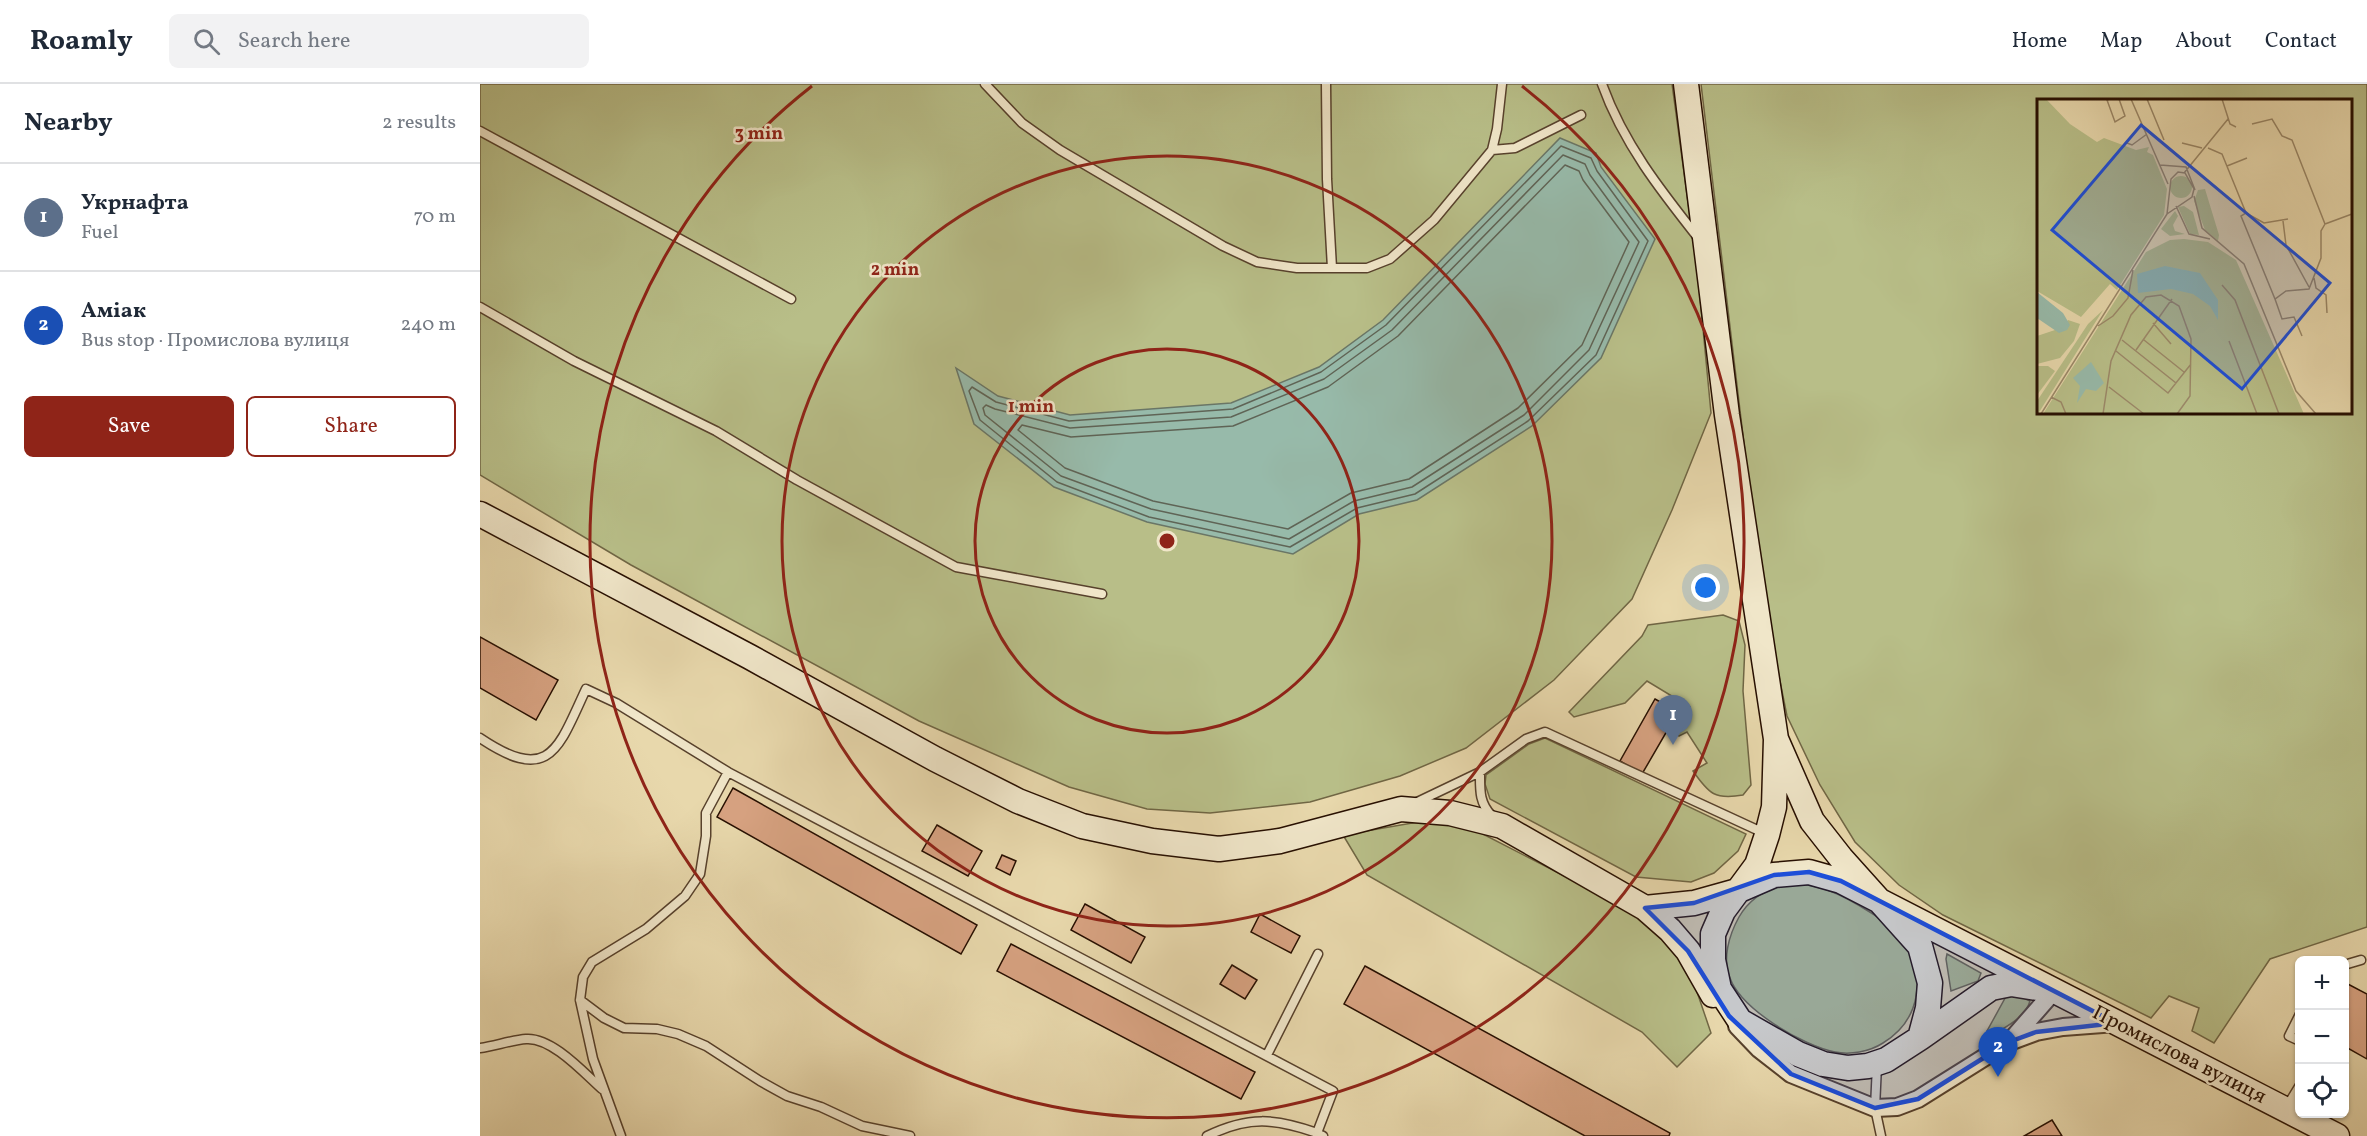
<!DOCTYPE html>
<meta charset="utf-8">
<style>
:root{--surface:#fff;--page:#f2f2f3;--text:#1f2937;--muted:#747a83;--line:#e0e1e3;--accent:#8f2418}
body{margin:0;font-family:Vollkorn,serif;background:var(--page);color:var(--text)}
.controls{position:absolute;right:18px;bottom:18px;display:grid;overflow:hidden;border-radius:9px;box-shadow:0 2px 4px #0004}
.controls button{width:54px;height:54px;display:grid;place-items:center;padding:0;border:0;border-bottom:2px solid var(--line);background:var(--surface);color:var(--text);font:30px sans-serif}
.you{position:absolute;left:1226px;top:504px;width:21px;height:21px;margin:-15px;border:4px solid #fff;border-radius:50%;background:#1a73e8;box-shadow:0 0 0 9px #1a73e833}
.badge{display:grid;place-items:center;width:39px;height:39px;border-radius:50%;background:var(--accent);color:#fff;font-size:20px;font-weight:700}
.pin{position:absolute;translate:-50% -50px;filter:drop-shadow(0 2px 3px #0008)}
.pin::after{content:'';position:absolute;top:32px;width:21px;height:18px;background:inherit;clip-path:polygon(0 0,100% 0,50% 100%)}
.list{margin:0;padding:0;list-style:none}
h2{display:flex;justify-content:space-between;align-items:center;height:78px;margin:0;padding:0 24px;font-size:26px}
h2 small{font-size:20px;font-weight:400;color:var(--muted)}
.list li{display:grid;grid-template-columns:39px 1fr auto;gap:18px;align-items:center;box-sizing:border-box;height:108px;padding:0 24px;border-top:2px solid var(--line)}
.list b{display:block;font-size:22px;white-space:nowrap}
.list p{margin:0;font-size:20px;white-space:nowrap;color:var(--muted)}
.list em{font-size:20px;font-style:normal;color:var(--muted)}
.actions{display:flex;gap:12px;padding:18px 24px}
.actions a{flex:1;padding:14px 0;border:2px solid var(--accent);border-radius:9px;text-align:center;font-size:21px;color:var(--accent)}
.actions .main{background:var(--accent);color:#fff}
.icon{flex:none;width:33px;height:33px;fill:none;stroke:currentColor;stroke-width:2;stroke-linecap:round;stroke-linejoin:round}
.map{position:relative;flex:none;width:1887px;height:1052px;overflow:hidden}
header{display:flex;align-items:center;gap:36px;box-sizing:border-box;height:84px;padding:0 30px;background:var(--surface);border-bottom:2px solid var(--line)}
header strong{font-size:28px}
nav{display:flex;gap:33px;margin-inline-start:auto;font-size:21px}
.search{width:420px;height:54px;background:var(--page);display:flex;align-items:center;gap:15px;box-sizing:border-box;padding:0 21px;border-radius:9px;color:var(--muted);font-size:22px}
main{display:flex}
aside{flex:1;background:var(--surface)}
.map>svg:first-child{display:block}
.green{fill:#b8be88;stroke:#706644;stroke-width:1.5;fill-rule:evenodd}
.water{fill:#97baaa;stroke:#6a7666;stroke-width:1.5}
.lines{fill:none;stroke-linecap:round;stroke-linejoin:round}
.shore{stroke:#5f6456;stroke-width:1.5}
.building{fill:#d7a281;stroke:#270f01;stroke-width:1.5}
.service-casing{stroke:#57412c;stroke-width:11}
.minor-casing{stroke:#57412c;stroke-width:20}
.secondary-casing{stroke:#270f01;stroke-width:27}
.service{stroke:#f0e6c9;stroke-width:8}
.minor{stroke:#f0e6c9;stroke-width:16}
.secondary{stroke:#f0e6c9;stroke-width:24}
.marked{fill:#1d4ed8;fill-opacity:0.2;stroke:#1d4ed8;stroke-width:4.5;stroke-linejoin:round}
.ring{fill:none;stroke:#8f2418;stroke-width:3}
.labels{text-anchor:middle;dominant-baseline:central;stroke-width:5;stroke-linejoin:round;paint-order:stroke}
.street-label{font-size:21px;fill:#270f01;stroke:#f0e6c9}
.inset-road{fill:none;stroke:#9b8868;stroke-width:1.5}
.view{fill:#1d4ed8;fill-opacity:0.15;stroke:#1d4ed8;stroke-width:3}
.inset-edge{fill:none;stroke:#270f01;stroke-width:3}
.centre{fill:#8f2418;stroke:#f0e6c9;stroke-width:3}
.ring-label{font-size:18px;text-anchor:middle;font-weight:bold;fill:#8f2418;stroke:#f0e6c9;stroke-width:5;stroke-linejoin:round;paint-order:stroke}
</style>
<header>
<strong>Roamly</strong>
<div class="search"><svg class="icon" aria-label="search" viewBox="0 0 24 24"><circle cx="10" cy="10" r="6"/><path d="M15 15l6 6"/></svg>Search here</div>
<nav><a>Home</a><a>Map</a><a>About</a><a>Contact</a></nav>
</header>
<main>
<aside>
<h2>Nearby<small>2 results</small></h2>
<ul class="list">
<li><span class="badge" style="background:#5c6f8a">1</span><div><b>Укрнафта</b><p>Fuel</p></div><em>70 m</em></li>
<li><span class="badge" style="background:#1a4fb4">2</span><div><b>Аміак</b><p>Bus stop · Промислова вулиця</p></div><em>240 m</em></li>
</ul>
<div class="actions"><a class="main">Save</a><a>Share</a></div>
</aside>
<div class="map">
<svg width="1887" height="1052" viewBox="0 0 1887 1052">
<rect width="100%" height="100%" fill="#e8d8ac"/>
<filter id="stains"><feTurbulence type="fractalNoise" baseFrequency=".00333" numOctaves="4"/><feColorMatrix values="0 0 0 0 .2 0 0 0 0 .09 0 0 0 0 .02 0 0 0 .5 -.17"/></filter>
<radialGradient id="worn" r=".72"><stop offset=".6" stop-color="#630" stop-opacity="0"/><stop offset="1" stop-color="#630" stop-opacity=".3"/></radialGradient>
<path class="green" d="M0 0H1192L1218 192 1231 329 1192 426 1152 515 1074 596 986 664 920 692 830 718 730 729 667 725 589 703 439 637 151 481 0 391Z
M1221 0H1887V843L1790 875 1734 959 1712 947 1719 924 1689 912 1671 934 1463 831 1419 801 1375 758 1340 701 1307 632 1281 502ZM1558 16H1870V328H1558Z
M1243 531 1259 537 1265 561 1263 607 1271 701 1263 711C1235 716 1229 710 1213 687L1227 679 1207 648 1199 652 1195 647 1210 623 1167 597 1145 619 1094 633 1089 628 1162 552 1168 541Z
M1065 654 1266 750 1258 767 1234 789 1211 798 1156 793 1010 715 1005 700 1006 691 1049 660Z
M938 738H957L999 748 1123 812 1187 851 1215 902 1231 949 1197 983 1162 948 887 791 863 751Z
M1315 799C1327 801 1338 802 1350 807 1369 814 1414 841 1426 856 1438 871 1439 895 1436 913 1432 934 1421 948 1403 959 1389 968 1370 971 1355 968 1323 962 1261 925 1250 894 1242 875 1249 851 1259 833 1271 812 1291 802 1315 799Z
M1467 870 1501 889 1498 897 1471 907 1466 875Z
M1529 907 1550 917C1545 935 1524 943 1510 953L1507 947Z"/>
<path class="water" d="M1080 54 1116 69 1121 83 1175 155 1121 274 1052 342 937 416 879 430 813 470 667 438 574 403 494 340 476 284 518 312 590 331 751 319 839 283 903 236Z"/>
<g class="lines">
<path class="shore" d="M1081 62 1111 74 1117 87 1168 157 1116 271 1048 337 935 410 877 424 810 463 669 433 577 398 500 336 489 307 492 303 516 318 589 337 753 325 841 288 906 241Z
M1083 71 1105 80 1110 91 1159 158 1109 266 1044 331 932 403 874 417 809 455 671 425 581 392 505 331 503 324 506 321 515 325 590 344 751 333 844 295 912 246Z
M1085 81 1099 87 1103 96 1149 158 1102 261 1038 324 929 395 871 409 808 445 673 417 585 384 538 346 542 341 591 353 753 342 848 303 918 252Z"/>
</g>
<path class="building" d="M0 553 78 596 56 636 0 604Z
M1175 615 1198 628 1162 690 1140 677Z
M253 704 497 841 481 870 237 733Z
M457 741 502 767 488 792 442 767Z
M522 771 536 777 530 791 516 784Z
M605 820 665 853 651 879 591 846Z
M780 830 820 852 811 869 771 848Z
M531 860 775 988 761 1015 517 887Z
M752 881 777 896 765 915 740 900Z
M885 882 1190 1049 1189 1052H1105L864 920Z
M1864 898 1887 910V975L1864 962Z
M1572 1036 1582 1052H1544Z"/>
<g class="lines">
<defs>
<path id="service" d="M505 0 542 39 580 66 743 162 777 178 817 184H887L910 175 954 136 1012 66 1017 45 1022 0
M846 0 847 95 852 184
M1122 0C1143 59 1181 107 1219 155
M0 47 311 215
M1012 66 1035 64 1101 31
M0 223 94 277 236 347 317 396 476 483 622 510
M0 654C70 701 78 665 106 605L136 619 248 688
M1000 688C1000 706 999 719 1012 732
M933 720 1000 688 1046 655 1065 648 1286 750
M1864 881 1881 876
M100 916 124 934 144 944 177 945 198 950 226 962 280 997 307 1012 341 1023 382 1042 430 1052
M1820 930 1809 952 1820 957
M0 964C14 962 33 956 46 955 72 953 104 989 122 1005
M787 971 838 870
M1397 981 1395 1024 1401 1052
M1806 1024 1820 1001
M141 1052 113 975 100 916 103 893 112 878 166 845 205 812 220 790 226 752V729L248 688 853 1007 837 1049 843 1052
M727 1052C768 1032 795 1034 837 1049"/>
<path id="minor" d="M1257 942 1279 965 1311 990 1395 1024 1417 1023 1438 1015 1529 958 1556 948 1583 943 1636 939
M1532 955 1574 907"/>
<path id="secondary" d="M1206 0 1247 331 1296 655 1294 723 1287 751 1277 781 1243 827 1233 850V876L1239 905 1260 937 1318 970 1343 980 1368 984 1388 982 1406 976 1440 954 1448 924 1450 899 1440 862 1361 774 1332 737 1296 655
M0 430 270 573 455 675 538 717 602 742 672 757 739 765 800 757 921 725 970 729 1022 742 1165 824 1190 846 1208 867 1233 911
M1165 824 1214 819 1257 807 1294 791 1329 788 1361 797 1857 1052
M1440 954 1511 904 1531 900 1557 904"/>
</defs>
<use href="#service" class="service-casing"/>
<use href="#minor" class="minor-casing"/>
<use href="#secondary" class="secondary-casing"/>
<use href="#service" class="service"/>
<use href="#minor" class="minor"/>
<use href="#secondary" class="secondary"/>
</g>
<path class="marked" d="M1329 788 1361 797 1636 939 1556 948 1529 958 1438 1015 1395 1024 1311 990 1249 932 1208 867 1165 824 1214 819 1294 791Z"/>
<g class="ring">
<circle cx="687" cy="457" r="192"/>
<circle cx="687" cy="457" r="385"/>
<path d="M1042 2A577 577 0 1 1 332 2"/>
</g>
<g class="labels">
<g class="street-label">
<text transform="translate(1699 971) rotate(27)">Промислова вулиця</text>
</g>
</g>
<g transform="translate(1557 15)">
<rect width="315" height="315" fill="#e8d8ac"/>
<path d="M0 0H9L33 25 60 43 67 39 99 51 112 48 110 53 116 56 130 90 127 116 80 191 73 185 44 218 0 192ZM133 88a11 11 0 1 1 22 0a11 11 0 1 1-22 0ZM168 90 182 136 181 142 168 131 157 102 161 91ZM147 107 156 113 162 136 153 135 141 108ZM138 112 141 117 136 126 138 132 148 135 133 137 124 130ZM147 140 171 143 199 161 267 315H6L109 153 133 141ZM66 211 1 315H0V302L51 225ZM31 221 43 225 37 242 23 259 0 265V237L27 228ZM0 267H11L18 272 0 296Z" fill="#b8be88"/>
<path d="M128 167 163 174 181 201V221L173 207 156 195 134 190 101 194 100 175ZM0 193 26 214 33 226 30 231 22 234 0 219ZM54 263 67 284 59 292 49 290 40 304 43 287 36 279Z" fill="#97baaa"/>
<path class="inset-road" d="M73 0 70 1 78 23 88 17 82 0M94 0 131 85M110 0 127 41M185 0 193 25 199 28M215 25 235 20 245 37 255 41 288 125 315 115M90 44 95 46 110 35M145 44 165 49M171 49 185 55 209 114 204 117 238 200 249 192 272 190 284 159V132L288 125M123 66 149 68 158 91M190 67 210 59M147 74 191 20M157 97 165 129 207 165 259 292 279 315M139 107 152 135 173 140M209 114 227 124 251 120M246 122 249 146 272 188M277 179 279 189 289 196 290 214M185 186 198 201 242 315M238 200 245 220 257 218 265 237M116 224 134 245M61 227 76 217 91 199 96 171M85 241 139 284M107 241 147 273M192 242 220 315M99 251 135 200M79 252 131 294 154 265M72 288 107 315M14 298 24 303 29 315M4 315 130 115 155 98 157 90 148 74 141 73 134 80 130 115M66 315 74 262 94 216 109 198 124 196 142 207 154 240 153 297 140 315"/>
<path class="view" d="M104 26 293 184 205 290 15 131Z"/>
<rect width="315" height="315" class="inset-edge"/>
</g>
<circle cx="687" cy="457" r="9" class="centre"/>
<g class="ring-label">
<text x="279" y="55">3 min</text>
<text x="415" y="191">2 min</text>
<text x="551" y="328">1 min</text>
</g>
<rect width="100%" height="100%" filter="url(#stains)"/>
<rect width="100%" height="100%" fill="url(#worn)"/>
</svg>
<div class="controls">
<button>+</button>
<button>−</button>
<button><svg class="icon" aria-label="locate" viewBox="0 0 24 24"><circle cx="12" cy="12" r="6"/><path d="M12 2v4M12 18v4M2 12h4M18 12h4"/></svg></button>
</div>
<div class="you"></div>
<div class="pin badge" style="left:1193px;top:661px;background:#5c6f8a">1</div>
<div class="pin badge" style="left:1518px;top:993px;background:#1a4fb4">2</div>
</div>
</main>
